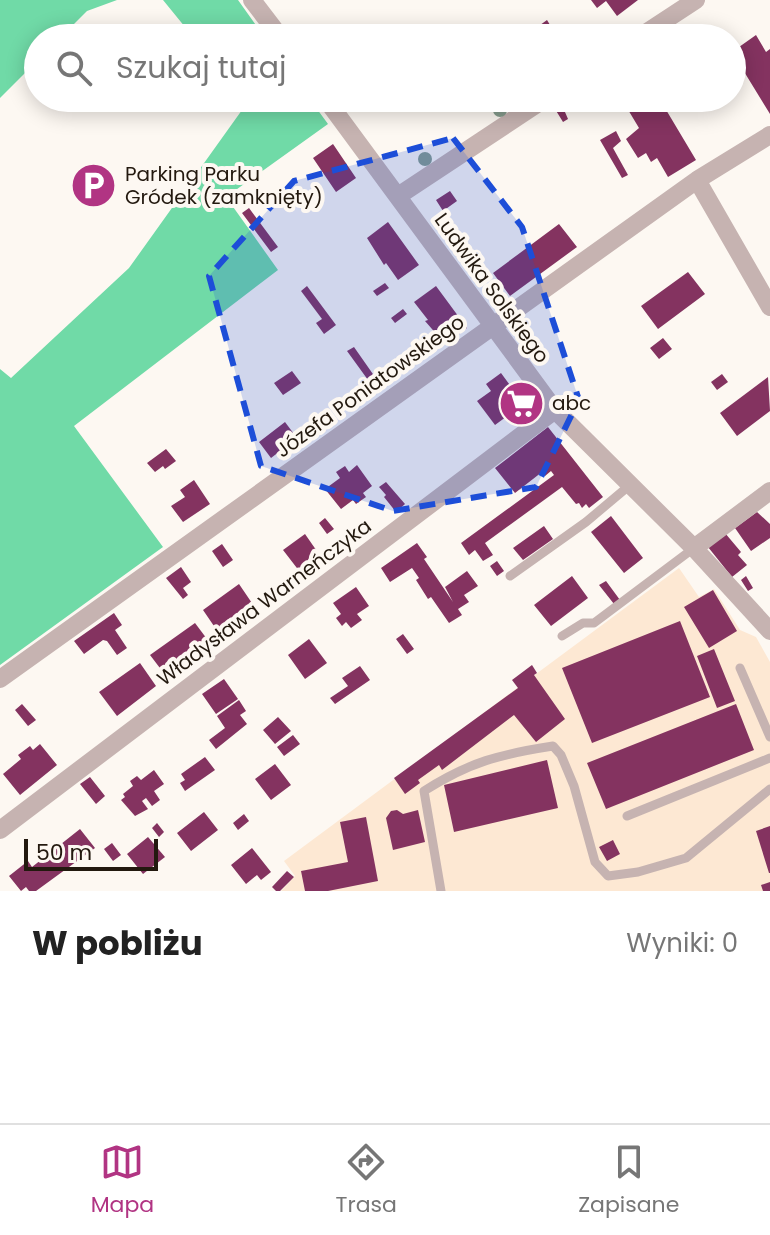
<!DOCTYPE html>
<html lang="pl">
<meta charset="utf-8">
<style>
:root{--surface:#fff;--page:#f2f2f2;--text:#222;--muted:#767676;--line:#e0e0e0;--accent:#b13483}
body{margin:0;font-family:Poppins,sans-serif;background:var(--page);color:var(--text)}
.scale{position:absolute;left:24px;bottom:20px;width:134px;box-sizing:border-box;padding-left:8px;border:4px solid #23190f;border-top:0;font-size:22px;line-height:28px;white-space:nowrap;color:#23190f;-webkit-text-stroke:6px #fdf8f2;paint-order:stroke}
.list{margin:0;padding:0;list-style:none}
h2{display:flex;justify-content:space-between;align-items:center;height:104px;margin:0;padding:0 32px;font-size:34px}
h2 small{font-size:26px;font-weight:400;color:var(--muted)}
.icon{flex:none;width:44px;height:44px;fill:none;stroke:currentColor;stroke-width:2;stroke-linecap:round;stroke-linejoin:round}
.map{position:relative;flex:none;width:770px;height:891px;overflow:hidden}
.search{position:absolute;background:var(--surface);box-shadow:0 4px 20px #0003;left:24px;right:24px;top:24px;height:88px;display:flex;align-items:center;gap:20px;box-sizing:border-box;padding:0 28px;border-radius:44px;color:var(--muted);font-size:30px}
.sheet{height:232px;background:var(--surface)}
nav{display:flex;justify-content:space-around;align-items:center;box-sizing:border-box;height:112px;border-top:2px solid var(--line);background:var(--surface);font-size:22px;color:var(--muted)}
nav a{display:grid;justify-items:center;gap:4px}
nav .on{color:var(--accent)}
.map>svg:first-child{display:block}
.built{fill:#fde8d3}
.forest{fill:#70daa7}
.building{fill:#843360}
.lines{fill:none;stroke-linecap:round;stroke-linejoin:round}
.service{stroke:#c6b3b1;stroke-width:9}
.minor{stroke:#c6b3b1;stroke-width:18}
.tree{fill:#869c8d}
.marked{fill:#1d4ed8;fill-opacity:0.2;stroke:#1d4ed8;stroke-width:6;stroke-dasharray:16 10;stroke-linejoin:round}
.labels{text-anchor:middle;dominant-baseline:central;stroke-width:8;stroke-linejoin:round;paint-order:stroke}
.poi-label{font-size:20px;fill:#23190f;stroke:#fdf8f2;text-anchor:start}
.street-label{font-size:20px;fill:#23190f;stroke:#fdf8f2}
</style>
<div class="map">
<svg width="770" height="891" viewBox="0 0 770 891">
<rect width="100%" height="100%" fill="#fdf8f2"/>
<path class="built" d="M679 568 699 597 714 589 740 630 756 637 770 662V891H281L295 876 284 861Z"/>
<path class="forest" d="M0 0H117L87 11 60 38H38V60L0 98Z
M163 0H238L265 38H194Z
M244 98H309L328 124 226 197 278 270 74 426 163 547 0 665V369L11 378 129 268 247 103Z"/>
<path class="building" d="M591 0H638L617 16 606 1 597 8Z
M547 20 558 38H543L536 28Z
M481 27 489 38H466Z
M403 28 411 38H389Z
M756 35 766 52 770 49V114L732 52Z
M632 98H659L696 160 668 177 657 158 651 162 646 153 638 158 626 139 639 128 624 103Z
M562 105 568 119 563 122 555 109Z
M616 131 621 141 613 148 628 175 622 178 600 140Z
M333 144 356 178 336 192 313 158Z
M450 191 457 201 443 211 436 200Z
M249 208 278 247 271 252 242 213Z
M388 222 419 265 398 280 386 263 384 265 367 238Z
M559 224 577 247 510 296 493 273Z
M688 272 705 294 658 329 641 306Z
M385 283 389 288 377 296 373 291Z
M307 286 336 325 324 334 316 323 322 319 301 291Z
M436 286 467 328 445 344 425 321 428 320 414 302Z
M403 309 407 314 395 323 391 318Z
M663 338 672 349 659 359 650 348Z
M354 347 382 387 376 391 347 351Z
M292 371 301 383 283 395 274 383Z
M501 373 521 400V406L495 425 477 401 491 391 486 384Z
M722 374 728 382 717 390 711 382Z
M768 377 770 411 737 436 720 413Z
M285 422 297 438 271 458 259 442Z
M548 427 603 497 589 508 586 504 582 508 579 503 576 504 562 487 485 543 493 555 483 561 475 550 469 555 461 543 554 475 551 471 545 476 542 472 515 493 495 468Z
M166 449 176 461 165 469 163 466 155 472 147 463Z
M357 465 372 486 363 493 366 497 356 504 353 500 341 509 325 489 340 478 336 472 345 466 349 472Z
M194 480 210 504 183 522 171 506 185 497 180 490Z
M386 482 405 504 396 512 384 497 386 495 379 487Z
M757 512 770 524V538L751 551 735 528Z
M611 516 643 558 624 573 591 532Z
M325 518 334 529 327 534 319 523Z
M544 526 553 539 523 560 513 548Z
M725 533 741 552 738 555 747 565 732 577 708 547Z
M305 534 321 557 300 572 283 550Z
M417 543 427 557 424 559 453 602 445 587 467 571 478 586 464 595 469 602 458 609 462 615 449 623 431 597 428 599 416 580 419 578 412 568 390 582 381 568Z
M222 544 233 560 223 567 212 551Z
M497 561 504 571 497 576 490 566Z
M181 567 191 582 183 588 188 595 183 599 166 578Z
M572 576 588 598 551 626 534 605Z
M746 576 753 588 748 591 741 580Z
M606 581 620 600 614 604 599 585Z
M239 584 256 609 250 613 246 608 229 620 232 624 222 632 218 628 216 629 203 610Z
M356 587 369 606 357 614 362 620 351 628 346 622 342 626 336 618 341 614 333 603Z
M713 590 737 631 709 648 684 607Z
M114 613 122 625 115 630 127 648 117 655 107 641 103 640 84 654 74 641Z
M680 621 710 697 592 743 562 668Z
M195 623 210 643 166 676 150 655Z
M403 634 414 649 407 654 396 639Z
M309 639 327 663 305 679 288 655Z
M714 649 735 701 717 708 697 656Z
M140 663 156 686 117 716 99 692Z
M532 665 537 673 534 675 565 719 536 742 514 715 442 770 439 765 418 780 420 783 405 794 394 778 518 688 512 680Z
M360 666 370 680 335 704 330 698 348 686 342 678Z
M224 679 238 699 216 714 202 694Z
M239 700 246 711 240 715 247 724 216 749 209 740 225 728 217 716Z
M22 704 36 720 28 726 15 710Z
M736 704 754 750 606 809 587 763Z
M278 717 291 731 275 744 263 730Z
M293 735 300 744 284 756 277 747Z
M40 744 57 765 20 795 3 774 21 759 18 755 30 746 33 750Z
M205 757 215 770 185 791 180 783 185 780 181 774Z
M547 760 558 808 454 832 444 785Z
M275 764 291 785 271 800 255 779Z
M154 770 164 784 154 791 160 800 152 806 146 798 142 801 148 809 135 816 121 800 125 797 123 794 133 786 130 781 137 776 141 780Z
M90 777 105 796 96 804 80 784Z
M397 810 403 814 418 810 425 842 393 850 386 818 391 811Z
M204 812 218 830 191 851 177 833Z
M244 814 249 821 238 830 233 823Z
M366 817 378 881 328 891H305L301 871 348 862 340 822Z
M157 823 164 832 159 837 152 828Z
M770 826V873H769L756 831Z
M80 829 95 848 36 891H29L26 887 21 891 9 876 28 861 32 867Z
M148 837 165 857 143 874 127 854Z
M613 840 620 854 607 861 599 847Z
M112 843 121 855 113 861 104 849Z
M252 848 271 872 261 880 257 875 246 884 231 865Z
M287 871 294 877 280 891H276L272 887Z
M770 882V891H763L761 885Z"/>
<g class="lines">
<path class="service" d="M510 576 586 522 630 485
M562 636 583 623H594L694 548
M740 668 770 737
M627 816 770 758
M441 891 424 791C469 762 501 754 553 746L561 755 574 786 595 862 608 876 638 872 686 858 770 789"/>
<path class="minor" d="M252 0 281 38
M638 38 696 0
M325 98 555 410 694 548 770 631
M697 180 770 307
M398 196 546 98
M694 548 770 491
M0 679 697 180 770 135
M0 830 555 410"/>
</g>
<g class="tree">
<circle cx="500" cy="110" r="7"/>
<circle cx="425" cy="159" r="7"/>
</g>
<path class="marked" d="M453 138 522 227 579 400 536 487 393 511 261 466 209 276 294 181Z"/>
<defs>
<symbol id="parking-disc" viewBox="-11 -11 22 22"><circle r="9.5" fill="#b13483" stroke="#fdf8f2"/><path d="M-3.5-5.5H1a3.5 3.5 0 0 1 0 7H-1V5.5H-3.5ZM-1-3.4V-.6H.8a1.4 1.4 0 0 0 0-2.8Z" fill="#fff"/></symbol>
<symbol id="supermarket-disc" viewBox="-11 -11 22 22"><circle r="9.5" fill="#b13483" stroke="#fdf8f2"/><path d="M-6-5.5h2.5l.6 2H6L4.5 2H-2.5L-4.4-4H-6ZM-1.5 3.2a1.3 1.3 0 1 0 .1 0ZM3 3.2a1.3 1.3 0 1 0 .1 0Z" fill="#fff"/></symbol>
</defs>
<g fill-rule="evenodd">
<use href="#parking-disc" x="68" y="160" width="51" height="51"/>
<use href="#supermarket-disc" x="496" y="378" width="51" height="51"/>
</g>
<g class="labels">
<g class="poi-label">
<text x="125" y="174">Parking Parku<tspan x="125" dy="23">Gródek (zamknięty)</tspan></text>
<text x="552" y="403">abc</text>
</g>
<g class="street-label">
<text transform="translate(492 288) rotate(54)">Ludwika Solskiego</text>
<text transform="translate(370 386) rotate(-36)">Józefa Poniatowskiego</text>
<text transform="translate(264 602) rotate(-37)">Władysława Warneńczyka</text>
</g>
</g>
</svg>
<div class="scale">50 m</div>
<div class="search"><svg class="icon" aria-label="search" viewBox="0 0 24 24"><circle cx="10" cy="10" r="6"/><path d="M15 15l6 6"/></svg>Szukaj tutaj</div>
</div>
<section class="sheet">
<h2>W pobliżu<small>Wyniki: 0</small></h2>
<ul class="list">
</ul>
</section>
<nav>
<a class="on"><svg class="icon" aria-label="map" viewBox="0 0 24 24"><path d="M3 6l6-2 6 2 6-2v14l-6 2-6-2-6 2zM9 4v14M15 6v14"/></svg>Mapa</a>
<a><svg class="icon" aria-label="directions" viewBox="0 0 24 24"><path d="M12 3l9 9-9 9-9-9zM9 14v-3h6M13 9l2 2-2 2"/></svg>Trasa</a>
<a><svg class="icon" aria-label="saved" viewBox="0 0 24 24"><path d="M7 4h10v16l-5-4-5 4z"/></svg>Zapisane</a>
</nav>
